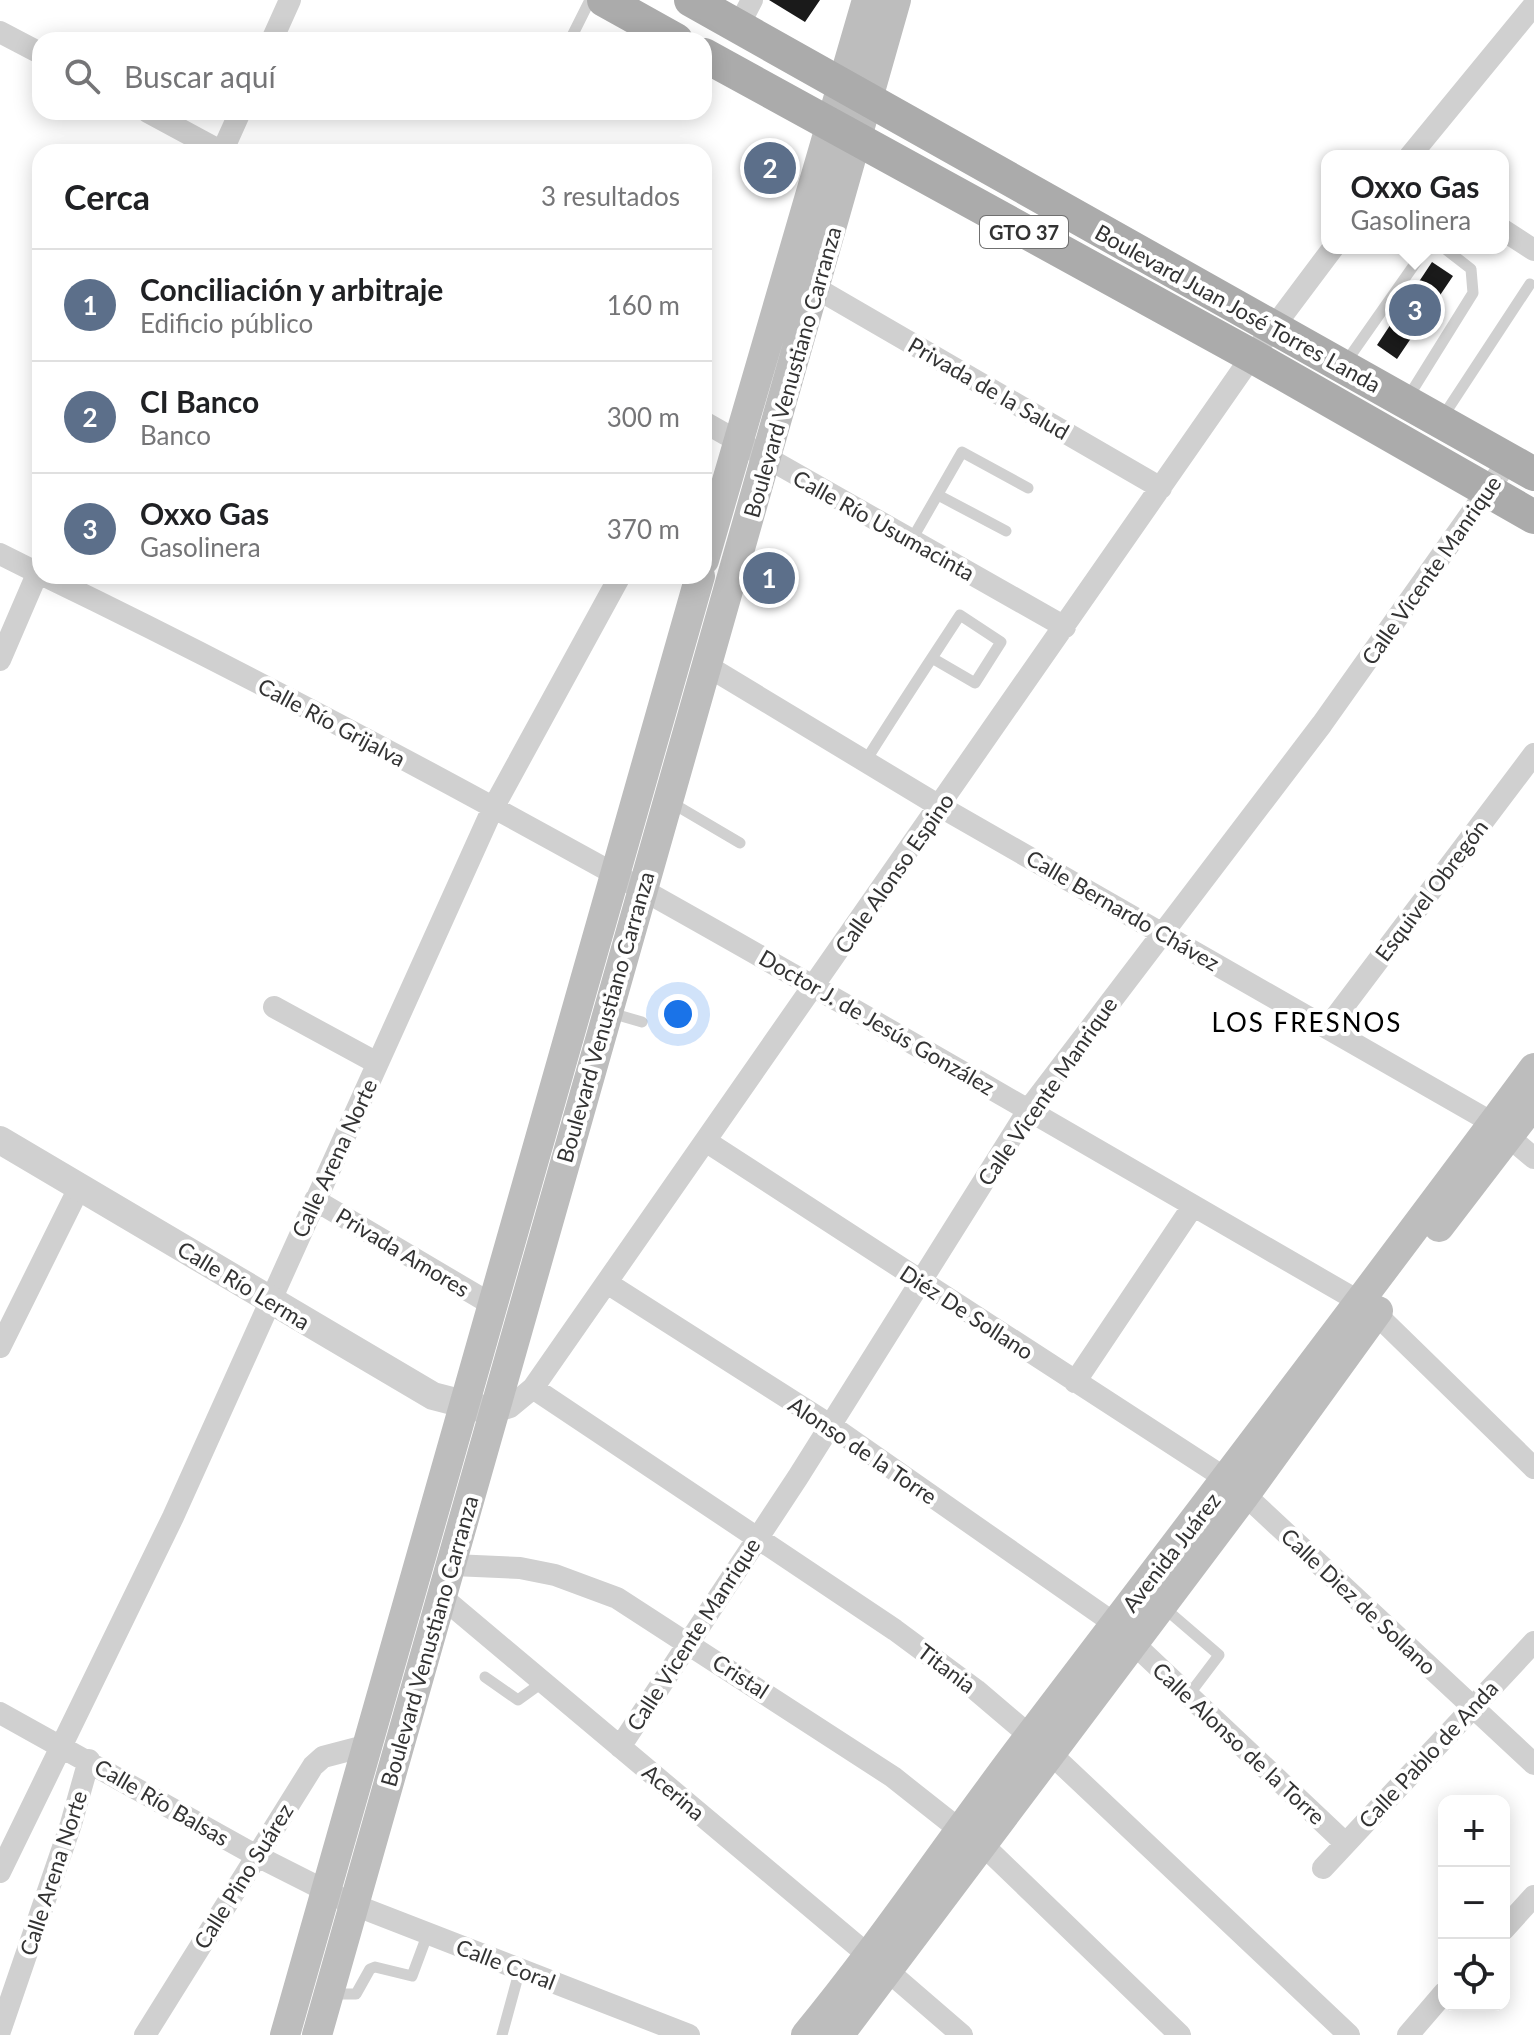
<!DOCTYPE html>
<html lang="es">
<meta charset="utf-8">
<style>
:root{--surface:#fff;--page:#f2f2f2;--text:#202124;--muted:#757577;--line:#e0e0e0;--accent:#0b8043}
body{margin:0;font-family:Lato,sans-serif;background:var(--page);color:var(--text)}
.controls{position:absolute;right:24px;bottom:24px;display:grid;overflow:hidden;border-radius:16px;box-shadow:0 4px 20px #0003}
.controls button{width:72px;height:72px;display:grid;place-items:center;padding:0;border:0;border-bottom:2px solid var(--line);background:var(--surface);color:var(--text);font:40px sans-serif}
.you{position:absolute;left:678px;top:1014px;width:28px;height:28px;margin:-20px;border:6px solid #fff;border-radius:50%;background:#1a73e8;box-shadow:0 0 0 12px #1a73e833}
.badge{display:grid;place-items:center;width:52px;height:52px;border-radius:50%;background:var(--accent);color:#fff;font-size:26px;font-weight:700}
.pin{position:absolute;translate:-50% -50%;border:4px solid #fff;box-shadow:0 2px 8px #0006}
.popup{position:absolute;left:1321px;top:150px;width:188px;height:104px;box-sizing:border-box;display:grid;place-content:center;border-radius:16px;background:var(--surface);filter:drop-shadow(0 2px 6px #0005);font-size:26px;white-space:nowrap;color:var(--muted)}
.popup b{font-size:30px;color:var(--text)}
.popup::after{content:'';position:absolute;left:50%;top:100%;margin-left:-16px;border:16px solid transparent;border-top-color:var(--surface)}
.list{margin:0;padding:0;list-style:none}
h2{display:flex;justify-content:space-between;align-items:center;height:104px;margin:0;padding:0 32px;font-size:34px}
h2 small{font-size:26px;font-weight:400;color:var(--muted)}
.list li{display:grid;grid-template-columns:52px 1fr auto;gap:24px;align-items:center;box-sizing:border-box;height:112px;padding:0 32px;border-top:2px solid var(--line)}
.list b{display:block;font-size:30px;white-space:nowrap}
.list p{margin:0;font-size:26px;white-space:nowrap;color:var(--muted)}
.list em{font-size:26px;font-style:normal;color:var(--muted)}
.icon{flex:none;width:44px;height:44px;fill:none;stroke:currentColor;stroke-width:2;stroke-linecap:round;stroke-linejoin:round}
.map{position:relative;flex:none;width:1534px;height:2035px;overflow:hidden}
.search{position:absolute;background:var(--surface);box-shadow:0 4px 20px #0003;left:32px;top:32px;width:680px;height:88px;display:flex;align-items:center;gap:20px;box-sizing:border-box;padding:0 28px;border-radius:24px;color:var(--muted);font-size:30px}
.panel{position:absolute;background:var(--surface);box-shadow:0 4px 20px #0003;left:32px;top:144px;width:680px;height:440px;border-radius:24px}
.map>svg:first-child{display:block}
.building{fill:#1a1a1a}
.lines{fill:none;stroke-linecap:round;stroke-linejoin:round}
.service{stroke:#d0d0d0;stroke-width:11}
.minor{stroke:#d0d0d0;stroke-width:22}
.tertiary{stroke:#d0d0d0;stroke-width:28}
.secondary{stroke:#bdbdbd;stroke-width:30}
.primary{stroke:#ababab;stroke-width:34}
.labels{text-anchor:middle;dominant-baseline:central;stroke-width:8;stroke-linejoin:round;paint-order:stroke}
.shield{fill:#fff;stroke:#707070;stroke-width:2}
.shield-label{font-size:20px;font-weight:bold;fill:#333}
.street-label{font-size:22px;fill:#333;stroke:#fff}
.quarter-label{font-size:26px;letter-spacing:2px;fill:#000;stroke:#fff}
</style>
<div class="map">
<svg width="1534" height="2035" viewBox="0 0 1534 2035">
<rect width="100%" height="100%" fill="#fff"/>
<path class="building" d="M769 0H820L805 22Z
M754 152 792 167 785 184 748 169Z
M1432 262 1453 276 1397 359 1377 345Z"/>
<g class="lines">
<path class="service" d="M570 40 590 0
M1346 362 1426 248
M1407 399 1473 293 1471 269 1444 248
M1442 418 1530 284
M938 495 1006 531
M911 541 962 452 1028 488
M865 762C896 712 928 664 960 615L1001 642 975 683 932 658
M672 803 740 843
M611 1013 642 1022
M1162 1606 1219 1655 1188 1696
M485 1677 518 1700 543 1682
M331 1994H356L370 1969 375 1967 412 1976 428 1933
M502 2035 520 1969"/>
<path class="minor" d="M738 27 752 0
M0 32 40 53
M272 40 290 0
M148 112 222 152
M222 152 240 112
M1410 156 1534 5
M1503 230 1534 250
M816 288 1161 488
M704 422 1065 627
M0 554 40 574
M45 576C496 794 926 1052 1360 1302L1376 1314 1534 1468
M0 660 40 567
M709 667 941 807 1491 1122 1534 1158
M274 1007 377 1063
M1328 1027 1534 754
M707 1142 1228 1480
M315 1200 491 1304
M607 1283 830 1425 1115 1624
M0 1347 80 1186
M1075 1382 1193 1206
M533 1388 895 1630 976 1690 1050 1753 1349 2035
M495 1412 510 1407 533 1388 1252 356 1333 248
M1245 1495 1534 1764
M453 1565 520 1568 555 1575 617 1598 893 1777 960 1830
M443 1598 868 1955
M1133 1643 1345 1843
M0 1713 255 1855 352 1904 689 2035
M620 1747 798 1477 1029 1109 1322 724 1509 460
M984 1846 1180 2035
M1323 1868 1534 1642
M0 1872 173 1517 492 810 620 576
M1504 1929 1534 1896
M889 1972 962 2035
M0 2031 71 1824 89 1760
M145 2035 313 1766 323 1757 365 1746
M1408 2035 1444 1993"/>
<path class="tertiary" d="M0 1140 433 1396 487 1410"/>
<path class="secondary" d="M704 560 867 0
M1439 1227 1534 1103
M285 2035 700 576
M317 2035 896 0
M806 2035C886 1938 955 1833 1032 1733 1200 1512 1369 1291 1534 1068
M839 2035 1245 1495 1378 1311"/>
<path class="primary" d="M604 0 676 40
M691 0 1534 474
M704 55 1252 356 1534 517"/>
</g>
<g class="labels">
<rect class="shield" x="980" y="216" width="88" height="32" rx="6"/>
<g class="shield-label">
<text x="1024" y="232">GTO 37</text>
</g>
<g class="street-label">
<text transform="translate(1238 308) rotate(29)">Boulevard Juan José Torres Landa</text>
<text transform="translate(792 372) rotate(-74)">Boulevard Venustiano Carranza</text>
<text transform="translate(989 388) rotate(30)">Privada de la Salud</text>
<text transform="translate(884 525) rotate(29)">Calle Río Usumacinta</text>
<text transform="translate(1431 570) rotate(-55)">Calle Vicente Manrique</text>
<text transform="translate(332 722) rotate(28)">Calle Río Grijalva</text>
<text transform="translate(894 873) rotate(-55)">Calle Alonso Espino</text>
<text transform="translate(1431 890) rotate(-53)">Esquivel Obregón</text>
<text transform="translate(1123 910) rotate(30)">Calle Bernardo Chávez</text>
<text transform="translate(605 1017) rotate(-74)">Boulevard Venustiano Carranza</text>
<text transform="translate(877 1022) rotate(30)">Doctor J. de Jesús González</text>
<text transform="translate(1047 1091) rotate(-55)">Calle Vicente Manrique</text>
<text transform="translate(334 1158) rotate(-65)">Calle Arena Norte</text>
<text transform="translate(403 1252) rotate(31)">Privada Amores</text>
<text transform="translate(244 1285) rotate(31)">Calle Río Lerma</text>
<text transform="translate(967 1312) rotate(33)">Diéz De Sollano</text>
<text transform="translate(863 1450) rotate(34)">Alonso de la Torre</text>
<text transform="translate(1171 1552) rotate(-52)">Avenida Juárez</text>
<text transform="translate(1359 1601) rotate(43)">Calle Diez de Sollano</text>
<text transform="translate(693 1634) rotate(-57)">Calle Vicente Manrique</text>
<text transform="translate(429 1641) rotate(-74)">Boulevard Venustiano Carranza</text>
<text transform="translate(947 1668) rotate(37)">Titania</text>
<text transform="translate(741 1676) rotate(33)">Cristal</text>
<text transform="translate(1239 1743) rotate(43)">Calle Alonso de la Torre</text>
<text transform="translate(1428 1754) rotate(-47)">Calle Pablo de Anda</text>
<text transform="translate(674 1792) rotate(40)">Acerina</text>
<text transform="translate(162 1802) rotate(30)">Calle Río Balsas</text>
<text transform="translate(53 1873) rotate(-72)">Calle Arena Norte</text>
<text transform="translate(243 1876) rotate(-58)">Calle Pino Suárez</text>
<text transform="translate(506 1964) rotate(21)">Calle Coral</text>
</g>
<g class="quarter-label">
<text x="1307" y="1022">LOS FRESNOS</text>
</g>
</g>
</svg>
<div class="controls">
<button>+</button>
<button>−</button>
<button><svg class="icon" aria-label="locate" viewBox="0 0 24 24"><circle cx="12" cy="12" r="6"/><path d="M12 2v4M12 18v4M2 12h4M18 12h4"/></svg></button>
</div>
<div class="you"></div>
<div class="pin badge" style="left:769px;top:578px;background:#5c6f8a">1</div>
<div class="pin badge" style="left:770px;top:168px;background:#5c6f8a">2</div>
<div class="pin badge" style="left:1415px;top:310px;background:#5c6f8a">3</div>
<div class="popup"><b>Oxxo Gas</b>Gasolinera</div>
<div class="search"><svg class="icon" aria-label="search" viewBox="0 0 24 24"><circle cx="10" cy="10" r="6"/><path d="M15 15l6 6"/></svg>Buscar aquí</div>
<section class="panel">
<h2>Cerca<small>3 resultados</small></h2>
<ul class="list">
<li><span class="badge" style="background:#5c6f8a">1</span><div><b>Conciliación y arbitraje</b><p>Edificio público</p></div><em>160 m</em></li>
<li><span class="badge" style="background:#5c6f8a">2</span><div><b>CI Banco</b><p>Banco</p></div><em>300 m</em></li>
<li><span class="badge" style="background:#5c6f8a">3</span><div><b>Oxxo Gas</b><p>Gasolinera</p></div><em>370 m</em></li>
</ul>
</section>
</div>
